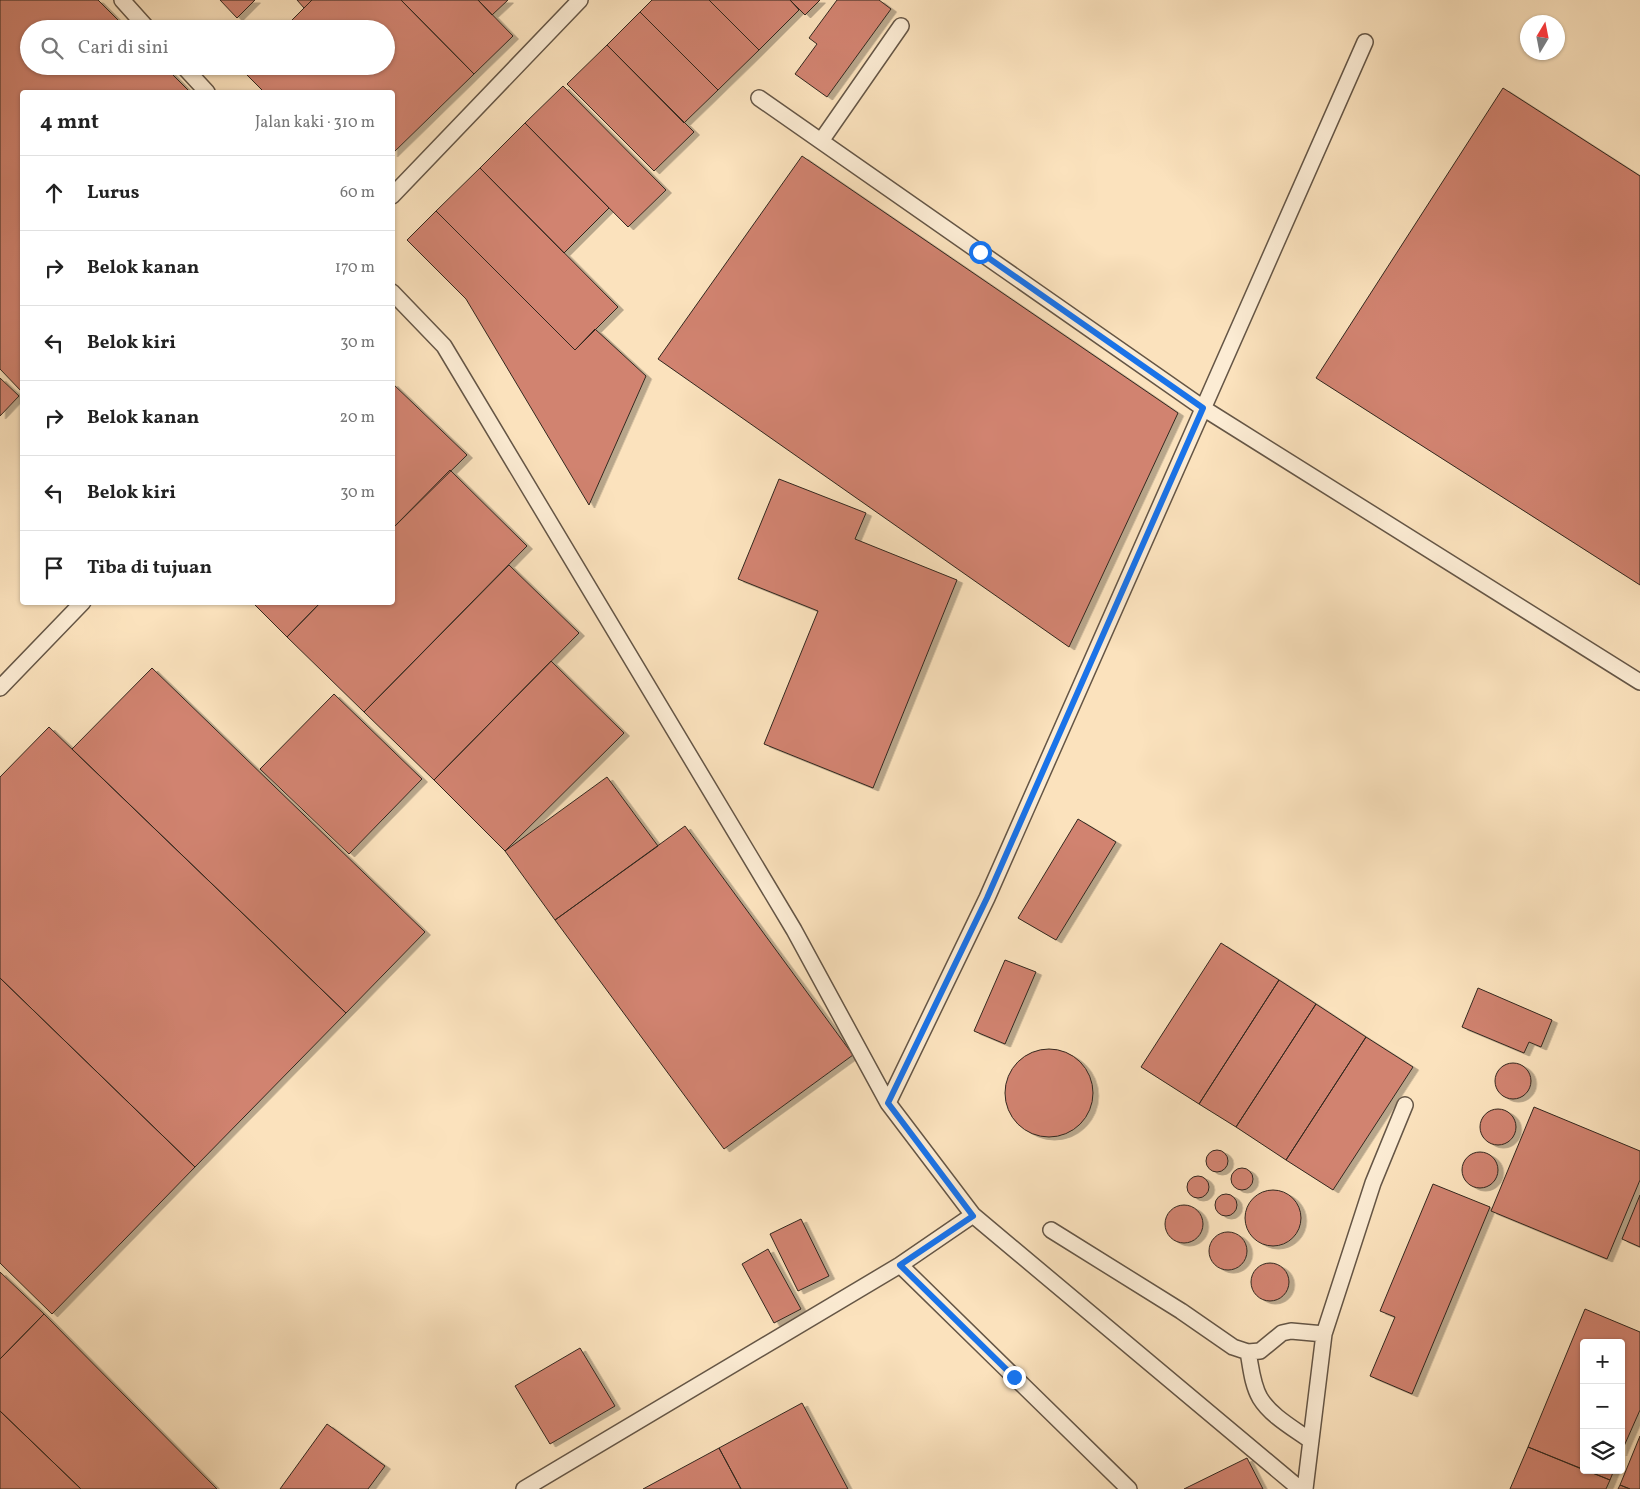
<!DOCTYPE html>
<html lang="id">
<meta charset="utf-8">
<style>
:root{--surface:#fff;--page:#f6f6f6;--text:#222;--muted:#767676;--line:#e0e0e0}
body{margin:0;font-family:Vollkorn,serif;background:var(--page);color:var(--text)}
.controls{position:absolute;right:15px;bottom:15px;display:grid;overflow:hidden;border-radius:5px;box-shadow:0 1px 4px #0004}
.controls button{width:45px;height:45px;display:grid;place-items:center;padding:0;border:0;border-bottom:1px solid var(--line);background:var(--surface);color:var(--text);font:25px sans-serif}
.compass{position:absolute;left:1520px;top:15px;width:45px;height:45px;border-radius:50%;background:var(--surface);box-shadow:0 1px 4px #0004;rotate:10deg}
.stop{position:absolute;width:15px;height:15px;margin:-11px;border:4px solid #1a73e8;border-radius:50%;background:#fff}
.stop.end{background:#1a73e8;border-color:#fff;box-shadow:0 1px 5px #0008}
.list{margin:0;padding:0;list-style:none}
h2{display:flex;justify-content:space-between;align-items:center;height:65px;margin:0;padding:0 20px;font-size:21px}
h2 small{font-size:16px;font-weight:400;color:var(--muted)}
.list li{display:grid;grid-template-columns:32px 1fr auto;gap:15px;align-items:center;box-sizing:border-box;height:75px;padding:0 20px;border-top:1px solid var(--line)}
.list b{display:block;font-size:19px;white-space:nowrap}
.list em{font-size:16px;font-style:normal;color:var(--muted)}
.icon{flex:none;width:28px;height:28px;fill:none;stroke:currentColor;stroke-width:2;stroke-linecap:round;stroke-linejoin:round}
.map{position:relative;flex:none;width:1640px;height:1489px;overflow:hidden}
.search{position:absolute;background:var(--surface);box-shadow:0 1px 4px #0004;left:20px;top:20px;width:375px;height:55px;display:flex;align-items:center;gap:12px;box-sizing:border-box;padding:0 18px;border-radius:28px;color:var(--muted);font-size:19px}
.panel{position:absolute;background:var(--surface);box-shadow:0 1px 4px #0004;left:20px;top:90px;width:375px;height:515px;border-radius:5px}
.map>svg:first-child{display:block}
.building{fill:#d1836f;stroke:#33281f;filter:url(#shadow)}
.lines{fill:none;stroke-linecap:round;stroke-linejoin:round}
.service-casing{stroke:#655646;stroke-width:18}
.service{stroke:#fcecd4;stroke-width:15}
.route{stroke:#1a73e8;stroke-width:6}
</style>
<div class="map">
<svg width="1640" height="1489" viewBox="0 0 1640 1489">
<defs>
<filter id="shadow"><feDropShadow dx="5.5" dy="3" stdDeviation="0" flood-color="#0004"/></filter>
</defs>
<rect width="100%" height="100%" fill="#fbe2bd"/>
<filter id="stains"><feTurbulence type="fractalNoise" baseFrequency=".004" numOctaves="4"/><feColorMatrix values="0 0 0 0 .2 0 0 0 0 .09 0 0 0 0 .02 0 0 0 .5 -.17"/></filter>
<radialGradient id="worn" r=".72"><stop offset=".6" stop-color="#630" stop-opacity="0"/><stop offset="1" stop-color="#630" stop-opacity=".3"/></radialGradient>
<path class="building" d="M0 0H98L127 29H29V66H164L190 92H22V392L0 369Z
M220 0H255L237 18Z
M297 0H312L304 8Z
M312 0H401L474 74 392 154V92H264L242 70 245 66H386V29H283Z
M401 0H478L513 36 474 74Z
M478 0H508L492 15Z
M652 0H709L759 50 718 90 640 12Z
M709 0H790L799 10 759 50Z
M790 0H820L805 15Z
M837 0H879L891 9 827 97 795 74 817 44 809 38Z
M640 12 718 90 684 123 607 45Z
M607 45 694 132 654 171 567 84Z
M563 86 666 190 628 227 525 123Z
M1503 88 1640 176V585L1316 378Z
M525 123 609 208 564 253 480 168Z
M802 156 1178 413 1069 647 658 359Z
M480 168 618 307 575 350 436 211Z
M436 211 575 350 595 329 646 376 589 505 466 299 407 240Z
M0 378 19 396 0 416Z
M392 383 467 455 392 529Z
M450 470 527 546 364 712 287 637 321 602H392V529Z
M779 479 866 513 855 539 957 580 873 788 764 744 818 611 738 579Z
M509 565 579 633 434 780 364 712Z
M252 602H321L287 637Z
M551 661 624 733 505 851 434 780Z
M152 668 425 932 346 1013 72 749Z
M334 694 422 779 349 854 260 769Z
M49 727 346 1013 195 1167 0 978V777Z
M607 777 658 846 555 920 505 851Z
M1078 819 1116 842 1056 940 1018 918Z
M685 826 853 1055 724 1149 555 920Z
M1221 943 1279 980 1199 1104 1141 1067Z
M1005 960 1036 972 1005 1044 974 1031Z
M0 978 195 1167 52 1314 0 1263Z
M1279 980 1316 1004 1236 1127 1199 1104Z
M1478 988 1552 1020 1541 1047 1529 1042 1524 1053 1462 1027Z
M1316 1004 1366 1037 1286 1160 1236 1127Z
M1366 1037 1413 1067 1333 1190 1286 1160Z
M1005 1093a44 44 0 1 1 88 0a44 44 0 1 1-88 0Z
M1495 1081a18 18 0 1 1 36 0a18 18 0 1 1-36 0Z
M1534 1107 1640 1151V1180L1607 1259 1491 1211Z
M1480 1127a18 18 0 1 1 36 0a18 18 0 1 1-36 0Z
M1206 1161a11 11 0 1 1 22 0a11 11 0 1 1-22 0Z
M1462 1170a18 18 0 1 1 36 0a18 18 0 1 1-36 0Z
M1231 1179a11 11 0 1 1 22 0a11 11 0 1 1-22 0Z
M1187 1187a11 11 0 1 1 22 0a11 11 0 1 1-22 0Z
M1433 1184 1490 1207 1412 1394 1370 1376 1395 1317 1380 1311Z
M1245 1218a28 28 0 1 1 56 0a28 28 0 1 1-56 0Z
M1215 1205a11 11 0 1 1 22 0a11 11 0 1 1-22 0Z
M1640 1195V1247L1622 1239Z
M1165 1224a19 19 0 1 1 38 0a19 19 0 1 1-38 0Z
M801 1219 829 1276 798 1291 770 1234Z
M1209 1251a19 19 0 1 1 38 0a19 19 0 1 1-38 0Z
M768 1249 801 1309 774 1323 742 1264Z
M1251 1282a19 19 0 1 1 38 0a19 19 0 1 1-38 0Z
M0 1272 44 1314 0 1359Z
M1585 1309 1640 1332V1410L1621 1453V1343H1584V1470L1528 1447Z
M44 1314 217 1489H81L0 1411V1359Z
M580 1348 615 1406 550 1444 515 1386Z
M802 1403 848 1489H741L719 1448Z
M0 1411 81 1489H0Z
M327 1424 385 1466 368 1489H280Z
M1640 1436V1489H1630L1620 1485Z
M1528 1447 1610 1480 1606 1489H1510Z
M719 1448 741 1489H643Z
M1247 1458 1263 1489H1184Z
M1585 1470H1614L1610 1480Z
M1620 1485 1630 1489H1618Z"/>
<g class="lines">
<defs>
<path id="service" d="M122 0 148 29
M183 66 207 92
M759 98 1203 408 1640 682
M821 141 901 26
M392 196 580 0
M392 292 444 346 794 930 888 1103 973 1215 1300 1489
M0 688 83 602
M888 1103 987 898 1365 42
M1051 1230 1181 1311 1233 1347 1248 1352 1260 1351 1282 1333 1291 1331 1324 1334
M900 1265 1129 1489
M1248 1352C1251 1367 1252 1384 1260 1398 1271 1416 1293 1428 1311 1441
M524 1489 900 1265 973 1215
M1305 1489 1324 1334 1373 1183 1405 1105"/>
</defs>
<use href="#service" class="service-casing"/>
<use href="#service" class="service"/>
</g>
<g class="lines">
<path class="route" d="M980 252 1203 408 987 898 888 1103 973 1216 900 1265 1014 1377"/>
</g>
<rect width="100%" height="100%" filter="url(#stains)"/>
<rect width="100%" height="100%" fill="url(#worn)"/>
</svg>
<div class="controls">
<button>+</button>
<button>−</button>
<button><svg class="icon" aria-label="layers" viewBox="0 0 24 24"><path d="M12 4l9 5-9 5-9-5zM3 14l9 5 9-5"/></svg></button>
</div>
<svg class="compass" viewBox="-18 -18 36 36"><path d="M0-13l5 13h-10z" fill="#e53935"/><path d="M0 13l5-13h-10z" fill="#767676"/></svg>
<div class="stop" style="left:980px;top:252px"></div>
<div class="stop end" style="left:1014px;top:1377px"></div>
<div class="search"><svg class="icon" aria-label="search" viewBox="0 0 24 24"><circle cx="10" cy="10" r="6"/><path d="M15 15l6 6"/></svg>Cari di sini</div>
<section class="panel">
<h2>4 mnt<small>Jalan kaki · 310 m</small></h2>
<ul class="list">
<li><svg class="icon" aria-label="ahead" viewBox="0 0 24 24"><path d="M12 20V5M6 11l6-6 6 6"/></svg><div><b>Lurus</b></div><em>60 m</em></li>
<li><svg class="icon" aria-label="right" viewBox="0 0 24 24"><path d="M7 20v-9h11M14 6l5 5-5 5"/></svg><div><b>Belok kanan</b></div><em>170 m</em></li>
<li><svg class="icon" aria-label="left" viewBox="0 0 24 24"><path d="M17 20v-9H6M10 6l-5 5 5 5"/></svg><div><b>Belok kiri</b></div><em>30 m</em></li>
<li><svg class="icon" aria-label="right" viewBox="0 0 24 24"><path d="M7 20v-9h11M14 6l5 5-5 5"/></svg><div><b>Belok kanan</b></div><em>20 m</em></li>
<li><svg class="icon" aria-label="left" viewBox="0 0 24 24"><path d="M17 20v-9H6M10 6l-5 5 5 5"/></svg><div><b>Belok kiri</b></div><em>30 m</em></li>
<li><svg class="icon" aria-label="arrive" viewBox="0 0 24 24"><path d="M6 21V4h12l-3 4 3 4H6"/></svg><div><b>Tiba di tujuan</b></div></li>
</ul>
</section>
</div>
